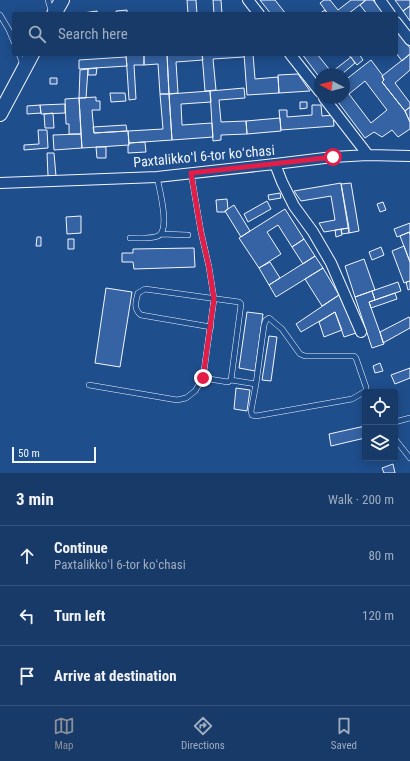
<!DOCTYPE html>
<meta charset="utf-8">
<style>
:root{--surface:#173a69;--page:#244571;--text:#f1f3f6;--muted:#9eadc0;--line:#36547d;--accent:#8c9099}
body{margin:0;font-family:"Roboto Condensed",sans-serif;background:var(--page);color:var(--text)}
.controls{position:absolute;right:12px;bottom:12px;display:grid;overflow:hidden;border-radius:4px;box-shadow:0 2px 10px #0003}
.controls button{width:36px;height:36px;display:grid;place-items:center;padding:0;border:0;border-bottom:1px solid var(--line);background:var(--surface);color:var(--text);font:20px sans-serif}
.compass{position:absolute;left:314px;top:68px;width:36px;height:36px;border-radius:50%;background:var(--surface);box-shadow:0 2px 10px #0003;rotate:277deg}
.scale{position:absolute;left:12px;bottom:10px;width:84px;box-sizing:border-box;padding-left:4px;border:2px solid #f2f6ff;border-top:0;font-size:11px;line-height:14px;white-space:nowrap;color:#f2f6ff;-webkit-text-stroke:3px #1f4e8c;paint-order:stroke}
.stop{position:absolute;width:12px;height:12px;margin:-9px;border:3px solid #e11d48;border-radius:50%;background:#fff}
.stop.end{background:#e11d48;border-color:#fff;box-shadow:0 1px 4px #0008}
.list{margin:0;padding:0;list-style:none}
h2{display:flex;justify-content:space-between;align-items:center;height:52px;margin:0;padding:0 16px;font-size:17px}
h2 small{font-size:13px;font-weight:400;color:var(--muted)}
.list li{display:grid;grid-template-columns:26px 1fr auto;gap:12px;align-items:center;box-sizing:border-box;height:60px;padding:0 16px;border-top:1px solid var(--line)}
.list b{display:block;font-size:15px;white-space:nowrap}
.list p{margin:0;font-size:13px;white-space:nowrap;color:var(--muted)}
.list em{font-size:13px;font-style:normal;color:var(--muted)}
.icon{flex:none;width:22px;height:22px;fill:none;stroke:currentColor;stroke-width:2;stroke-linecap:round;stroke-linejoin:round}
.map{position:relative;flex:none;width:410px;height:473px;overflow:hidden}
.search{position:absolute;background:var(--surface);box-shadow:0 2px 10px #0003;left:12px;right:12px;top:12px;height:44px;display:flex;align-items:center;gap:10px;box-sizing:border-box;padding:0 14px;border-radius:4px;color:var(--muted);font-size:15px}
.sheet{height:232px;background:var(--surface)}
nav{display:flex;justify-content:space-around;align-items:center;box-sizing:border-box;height:56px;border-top:1px solid var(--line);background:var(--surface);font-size:11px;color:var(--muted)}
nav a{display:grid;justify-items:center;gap:2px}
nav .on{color:var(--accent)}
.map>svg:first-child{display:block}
.building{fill:#3563a3;stroke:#f2f6ff;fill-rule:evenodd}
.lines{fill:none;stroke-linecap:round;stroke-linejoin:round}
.lane-casing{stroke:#f2f6ff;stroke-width:6}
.street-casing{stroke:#f2f6ff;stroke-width:12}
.secondary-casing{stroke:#f2f6ff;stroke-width:16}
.lane{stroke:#1f4e8c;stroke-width:5}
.street{stroke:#1f4e8c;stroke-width:10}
.secondary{stroke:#1f4e8c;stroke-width:14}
.route{stroke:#e11d48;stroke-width:5}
.labels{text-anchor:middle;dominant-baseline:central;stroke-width:3;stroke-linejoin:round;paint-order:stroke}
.street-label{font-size:14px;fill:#f2f6ff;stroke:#1f4e8c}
</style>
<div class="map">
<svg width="410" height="473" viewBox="0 0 410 473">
<rect width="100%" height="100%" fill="#1f4e8c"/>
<path class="building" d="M187 0H196L197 14H188Z
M213 0H221L222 14H214Z
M260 0H275L286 14H271Z
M324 0H330L338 10 351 0H366L348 14H328L320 3Z
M366 0H373L384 14H367L360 5Z
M395 0H410V6L403 11Z
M410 6V21L403 11Z
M127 10V14H117L116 11Z
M325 10 328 14H319Z
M97 11 98 14H84L83 13Z
M396 30 410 48V54L402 61 396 53Z
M126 54H144V65H134L136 99 129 100Z
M144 54H167L169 94H160L158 64 144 65Z
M167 54H202L203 60 176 62 178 93 169 94Z
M202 54H244V57L213 59 216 90 205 91Z
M244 54H253L255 79 278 77 279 93 247 95Z
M302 54H317L333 74H320V78Z
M348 54H359L363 60 357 65Z
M410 54V70L395 83 410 103V107L405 111 382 82 384 80 382 76Z
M126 57 127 66 79 69V60Z
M351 57 355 63 342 74H336L333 71Z
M371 60 383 76H382L384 80 382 82 405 111 410 122V129L398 137 392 130 382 137 374 132 365 138 335 98H344V81ZM365 81 387 110 371 123 349 94Z
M97 68 96 75H88V69Z
M88 69 86 98H79L80 70Z
M298 74 310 91 279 93 278 75Z
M50 78H57V84H50Z
M244 88 245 98 219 100 221 122 246 121 247 134 221 135V140L213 141 210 91Z
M210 91 211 102 181 104 182 125 212 123 213 137 172 140 169 94Z
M110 93H125L126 101 111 102Z
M160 94H169L172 140 129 143 128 131 163 129Z
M96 97V101H100V110H92L94 133 128 131 129 145 82 148 79 98Z
M79 98 81 134H69V124H66L65 99Z
M300 102H307V108L300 109Z
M65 104V113L41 114 40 105Z
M40 105 41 113 27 114V106Z
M312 105H321L322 116 333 115 334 126 281 130 279 110H287V117L312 115Z
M410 107V122L405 111Z
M53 113 54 128H45L44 114Z
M280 118 281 131 247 134 246 121Z
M126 125 127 131 94 133 93 127Z
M38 130H47L48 148 24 150V145L39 144Z
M81 134 82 148 54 150 53 135Z
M145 142 146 152 128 153V146L129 145V143Z
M96 147H106V158H97Z
M47 153H54L56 176H48Z
M341 183 349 228 324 232 319 223 335 220 331 196 301 201 294 191Z
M351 183 359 231 349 233 341 184Z
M280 193 281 198 269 200 268 195Z
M227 199 228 209 225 211V212H217L216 200Z
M267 201 271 209 248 222 244 214Z
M383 202 386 210 380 212 377 204Z
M234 205 250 231 241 237 225 211Z
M285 209 304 239 292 247 278 225 267 232 281 254 259 268 239 238Z
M81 216V233L67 234 66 217Z
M410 223V232L397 237 394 229Z
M349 228V233L342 234 341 229Z
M341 229 342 235 336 237 335 230Z
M409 232 410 235V262L400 236Z
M37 237H41V246H36Z
M68 239H74V249H68Z
M304 239 315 256 303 264 292 247Z
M404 246 410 262V281L404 283 392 251Z
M381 247 384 255 372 260 369 252Z
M194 248 195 267 134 269 133 262H122V253H133V249Z
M315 256 323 268 276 297 269 285Z
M364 259 375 290 355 297 345 266Z
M270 262 280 278 269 285 259 268Z
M323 268 339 295 322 306 305 279Z
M410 281V289L408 290 406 282Z
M398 282 401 291 375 300 372 291Z
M106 288 132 292 120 367 95 363Z
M372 291 375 300 369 302 384 344 372 348 355 297Z
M395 293 397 299 371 308 369 302Z
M339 295 356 333 344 337 335 312 301 332 296 324Z
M247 312 263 314 255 371 239 368Z
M335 312 342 330 324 337 319 322Z
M409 317 410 319V328L383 343 380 332Z
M269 336 277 337 271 381 262 380Z
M380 363 383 371 375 373 373 366Z
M410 368V378L395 384 391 375Z
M236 388 250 390 247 411 234 409Z
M365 426V438L331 446 329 434Z
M393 464 395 473H384L382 468Z"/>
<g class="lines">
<defs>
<path id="lane" d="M48 0 52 13
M0 15 9 30 14 42
M19 54 23 65
M161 234 188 235
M130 238C137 238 152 239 158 236 171 230 159 188 157 177
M203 378 228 382 231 380 241 304 239 302 145 289 138 293C136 301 133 309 141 315L211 327
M231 380 256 384 251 411 252 415 256 416 352 399 366 391V387L356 358 354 356H305L300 354 282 329 269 318 266 320 264 325 256 384
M89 385 177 400 186 398 195 391 203 378 214 299 209 267 201 232 191 173
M395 422 410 418
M395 439 410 458"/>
<path id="street" d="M248 0 259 14
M380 0 390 14
M396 22 410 40
M290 54 320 92
M324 98 368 155
M275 164 282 182 294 206 313 232 331 263 361 332
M0 183 157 177 275 164 333 157 368 155 410 156"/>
<path id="secondary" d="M54 14 62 0
M0 114 32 54"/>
</defs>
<use href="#lane" class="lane-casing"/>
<use href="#street" class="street-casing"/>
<use href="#secondary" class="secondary-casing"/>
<use href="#lane" class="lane"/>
<use href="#street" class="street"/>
<use href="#secondary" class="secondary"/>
</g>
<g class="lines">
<path class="route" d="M203 378 214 299 209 267 201 232 191 173 333 157"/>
</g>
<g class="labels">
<g class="street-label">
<text transform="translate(204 156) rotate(-5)">Paxtalikkoʻl 6-tor koʻchasi</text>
</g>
</g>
</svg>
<div class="controls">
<button><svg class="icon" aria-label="locate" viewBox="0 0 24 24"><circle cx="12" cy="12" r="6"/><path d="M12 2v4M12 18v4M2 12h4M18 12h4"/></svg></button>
<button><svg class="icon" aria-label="layers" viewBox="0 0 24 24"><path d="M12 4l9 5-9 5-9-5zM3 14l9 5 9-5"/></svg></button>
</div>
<svg class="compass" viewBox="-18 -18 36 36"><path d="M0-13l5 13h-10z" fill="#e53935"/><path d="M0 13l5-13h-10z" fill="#9eadc0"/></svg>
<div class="scale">50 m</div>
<div class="stop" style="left:333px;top:157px"></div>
<div class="stop end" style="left:203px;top:378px"></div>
<div class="search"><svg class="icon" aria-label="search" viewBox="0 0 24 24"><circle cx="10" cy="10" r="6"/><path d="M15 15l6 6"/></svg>Search here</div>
</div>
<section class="sheet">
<h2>3 min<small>Walk · 200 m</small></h2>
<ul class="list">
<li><svg class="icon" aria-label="ahead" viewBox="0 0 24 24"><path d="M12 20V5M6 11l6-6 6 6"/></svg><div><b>Continue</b><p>Paxtalikkoʻl 6-tor koʻchasi</p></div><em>80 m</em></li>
<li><svg class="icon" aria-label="left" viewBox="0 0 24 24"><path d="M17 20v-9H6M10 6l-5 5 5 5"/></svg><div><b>Turn left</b></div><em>120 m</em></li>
<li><svg class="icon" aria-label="arrive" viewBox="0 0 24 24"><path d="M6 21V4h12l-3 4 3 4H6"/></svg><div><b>Arrive at destination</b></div></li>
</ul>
</section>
<nav>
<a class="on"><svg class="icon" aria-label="map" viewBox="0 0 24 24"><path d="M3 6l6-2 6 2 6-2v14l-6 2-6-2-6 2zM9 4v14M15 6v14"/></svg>Map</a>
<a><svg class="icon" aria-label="directions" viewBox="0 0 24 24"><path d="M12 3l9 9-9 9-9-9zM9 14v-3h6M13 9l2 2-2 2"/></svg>Directions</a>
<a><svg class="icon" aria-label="saved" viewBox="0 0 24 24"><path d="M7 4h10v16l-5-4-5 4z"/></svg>Saved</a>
</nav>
